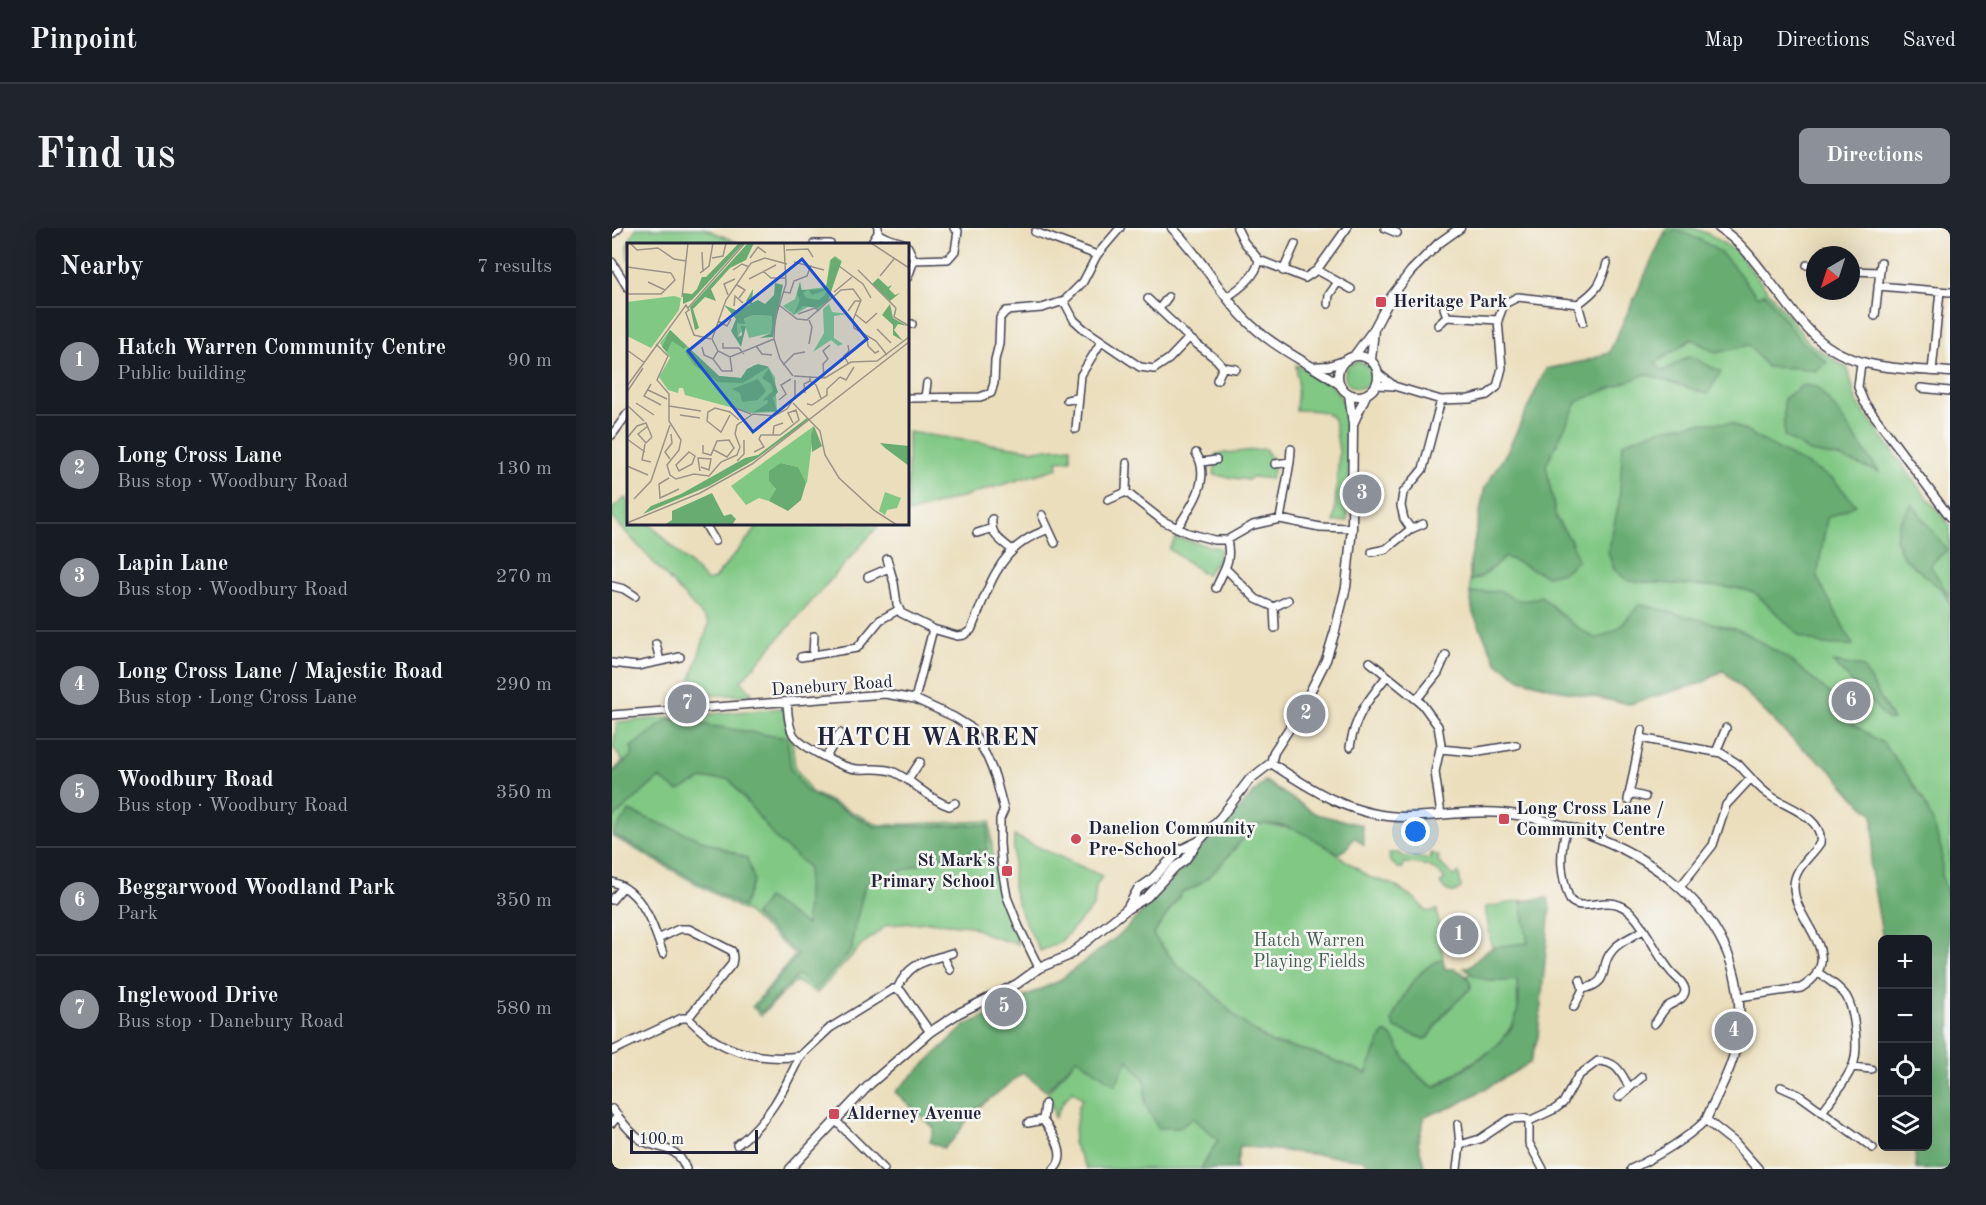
<!DOCTYPE html>
<meta charset="utf-8">
<style>
:root{--surface:#171b24;--page:#20242c;--text:#f1f3f6;--muted:#9ea1a6;--line:#363941;--accent:#8c9099}
body{margin:0;font-family:"Old Standard TT",serif;background:var(--page);color:var(--text)}
.controls{position:absolute;right:18px;bottom:18px;display:grid;overflow:hidden;border-radius:9px;box-shadow:0 6px 24px #0002}
.controls button{width:54px;height:54px;display:grid;place-items:center;padding:0;border:0;border-bottom:2px solid var(--line);background:var(--surface);color:var(--text);font:30px sans-serif}
.compass{position:absolute;left:1194px;top:18px;width:54px;height:54px;border-radius:50%;background:var(--surface);box-shadow:0 6px 24px #0002;rotate:219deg}
.scale{position:absolute;left:18px;bottom:15px;width:128px;box-sizing:border-box;padding-left:6px;border:3px solid #22223b;border-top:0;font-size:16px;line-height:21px;white-space:nowrap;color:#22223b;-webkit-text-stroke:4px #f6f6f2;paint-order:stroke}
.you{position:absolute;left:804px;top:604px;width:21px;height:21px;margin:-15px;border:4px solid #fff;border-radius:50%;background:#1a73e8;box-shadow:0 0 0 9px #1a73e833}
.badge{display:grid;place-items:center;width:39px;height:39px;border-radius:50%;background:var(--accent);color:#fff;font-size:20px;font-weight:700}
.pin{position:absolute;translate:-50% -50%;border:3px solid #fff;box-shadow:0 2px 6px #0006}
.list{margin:0;padding:0;list-style:none}
h2{display:flex;justify-content:space-between;align-items:center;height:78px;margin:0;padding:0 24px;font-size:26px}
h2 small{font-size:20px;font-weight:400;color:var(--muted)}
.list li{display:grid;grid-template-columns:39px 1fr auto;gap:18px;align-items:center;box-sizing:border-box;height:108px;padding:0 24px;border-top:2px solid var(--line)}
.list b{display:block;font-size:22px;white-space:nowrap}
.list p{margin:0;font-size:20px;white-space:nowrap;color:var(--muted)}
.list em{font-size:20px;font-style:normal;color:var(--muted)}
.icon{flex:none;width:33px;height:33px;fill:none;stroke:currentColor;stroke-width:2;stroke-linecap:round;stroke-linejoin:round}
.map{position:relative;flex:none;width:1338px;height:941px;overflow:hidden;border-radius:9px}
header{display:flex;align-items:center;gap:36px;box-sizing:border-box;height:84px;padding:0 30px;background:var(--surface);border-bottom:2px solid var(--line)}
header strong{font-size:28px}
nav{display:flex;gap:33px;margin-inline-start:auto;font-size:21px}
.intro{display:flex;align-items:center;justify-content:space-between;box-sizing:border-box;height:144px;padding:0 36px}
h1{margin:0;font-size:42px}
.button{padding:15px 27px;border-radius:9px;background:var(--accent);color:#fff;font-size:21px;font-weight:700}
main{display:flex;gap:36px;padding:0 36px}
aside{flex:1;background:var(--surface);border-radius:9px;box-shadow:0 6px 24px #0002}
.map>svg:first-child{display:block}
.green{fill:#80c884;stroke:#517560;stroke-width:1.5}
.forest{fill:#68ac72;stroke:#456756;stroke-width:1.5}
.lines{fill:none;stroke-linecap:round;stroke-linejoin:round}
.minor-casing{stroke:#403e4e;stroke-width:10}
.tertiary-casing{stroke:#403e4e;stroke-width:11}
.minor{stroke:#fff;stroke-width:7}
.tertiary{stroke:#fff;stroke-width:8}
.poi-dot{fill:#d1495b;stroke:#f6f6f2;stroke-width:2}
.labels{text-anchor:middle;dominant-baseline:central;stroke-width:5;stroke-linejoin:round;paint-order:stroke}
.poi-label{font-size:18px;font-weight:bold;fill:#22223b;stroke:#f6f6f2;text-anchor:start}
.street-label{font-size:18px;fill:#22223b;stroke:#f6f6f2}
.park-label{font-size:18px;fill:#435c55;stroke:#f6f6f2}
.district-label{font-size:24px;font-weight:bold;letter-spacing:1.5px;fill:#22223b;stroke:#f6f6f2}
.inset-road{fill:none;stroke:#9b9388;stroke-width:1.5}
.view{fill:#1d4ed8;fill-opacity:0.15;stroke:#1d4ed8;stroke-width:3}
.inset-edge{fill:none;stroke:#22223b;stroke-width:3}
</style>
<header>
<strong>Pinpoint</strong>
<nav><a>Map</a><a>Directions</a><a>Saved</a></nav>
</header>
<div class="intro"><h1>Find us</h1><a class="button">Directions</a></div>
<main>
<aside>
<h2>Nearby<small>7 results</small></h2>
<ul class="list">
<li><span class="badge">1</span><div><b>Hatch Warren Community Centre</b><p>Public building</p></div><em>90 m</em></li>
<li><span class="badge">2</span><div><b>Long Cross Lane</b><p>Bus stop · Woodbury Road</p></div><em>130 m</em></li>
<li><span class="badge">3</span><div><b>Lapin Lane</b><p>Bus stop · Woodbury Road</p></div><em>270 m</em></li>
<li><span class="badge">4</span><div><b>Long Cross Lane / Majestic Road</b><p>Bus stop · Long Cross Lane</p></div><em>290 m</em></li>
<li><span class="badge">5</span><div><b>Woodbury Road</b><p>Bus stop · Woodbury Road</p></div><em>350 m</em></li>
<li><span class="badge">6</span><div><b>Beggarwood Woodland Park</b><p>Park</p></div><em>350 m</em></li>
<li><span class="badge">7</span><div><b>Inglewood Drive</b><p>Bus stop · Danebury Road</p></div><em>580 m</em></li>
</ul>
</aside>
<div class="map">
<svg width="1338" height="941" viewBox="0 0 1338 941">
<rect width="100%" height="100%" fill="#f6f6f2"/>
<filter id="ink" filterUnits="userSpaceOnUse"><feTurbulence type="fractalNoise" baseFrequency=".0167" numOctaves="2"/><feDisplacementMap in="SourceGraphic" scale="12" xChannelSelector="R" yChannelSelector="G"/><feConvolveMatrix kernelMatrix="1 2 1 2 8 2 1 2 1" color-interpolation-filters="sRGB"/></filter>
<filter id="wash" filterUnits="userSpaceOnUse"><feTurbulence type="fractalNoise" baseFrequency=".008" numOctaves="4" result="noise"/><feDisplacementMap in="SourceGraphic" scale="24" xChannelSelector="R" yChannelSelector="G"/><feGaussianBlur stdDeviation="1.35" result="paint"/><feColorMatrix in="noise" values="0 0 0 0 0 0 0 0 0 0 0 0 0 0 0 0 0 1.4 0 .05"/><feComposite in="paint" operator="in"/></filter>
<g filter="url(#wash)">
<rect width="100%" height="100%" fill="#ebdebc"/>
<path class="green" d="M24 0H92L129 16H16V33L15 18Z
M1055 0H1081L1097 6 1125 24 1198 116 1236 141 1244 173 1305 257 1338 297V941H1304L1303 919 1316 918V712L1271 711 1258 637 1262 613 1261 586 1241 568 1221 544 1182 513 1111 442 1092 454 1017 476 951 463 909 451 885 435 861 385 858 365V335L873 259 895 224 934 141 974 133 997 125Z
M733 147a13 13 0 1 1 26 0a13 13 0 1 1-26 0Z
M684 137C696 142 711 150 720 158 746 181 736 260 735 293L722 294 727 224 722 191C714 180 696 183 684 182L686 153Z
M296 204 421 222 459 219V232L445 233 446 240 296 285Z
M653 221 663 235 659 251 640 249 636 252 602 247 604 226Z
M13 270 16 274V296H38L95 353 102 351 148 296H268L129 453 141 467H74L97 395 0 289V281Z
M564 310 608 320 607 330 594 347 557 321Z
M172 480 177 508 180 512 183 539 199 564 267 597 378 593C379 637 391 676 406 716L380 709 359 698 315 694 275 697 251 716 205 765 184 753 149 787 140 779 183 727 136 685 0 608V544L11 533 1 520 5 494Z
M654 596 687 602 702 610 757 649 780 656 802 670 815 684 825 682 831 732C806 738 789 770 780 793L783 800 813 811 817 809 832 786 858 760 859 757 855 748 858 745 879 753 905 752 906 788 886 818 822 859C802 850 790 825 779 807L770 808 754 846 700 824 660 815 627 792 594 759 565 737 541 707 570 664C598 658 623 617 643 597Z
M402 608 490 648 484 658 482 678 447 715 428 723 408 683 401 660Z
M777 625H788L790 628 818 631 819 625 827 628 826 634 842 648 847 645 849 659C842 669 834 663 828 656L833 651C823 637 808 635 792 635L791 640H786L778 633Z
M909 673 916 715 880 720 873 679Z
M465 830 516 831 533 853V876L581 889 606 912 589 941H475L461 915 466 881 470 871 461 863 451 874 443 890 436 864Z"/>
<path class="forest" d="M1065 3C1108 15 1120 36 1145 69L1153 65 1187 111 1215 134 1203 143 1187 140 1155 139 1137 117 1104 125 1080 111 1043 135 1051 143 1078 128 1109 144 1095 166 1034 146 966 173 934 237 944 290 959 313 966 332 952 344 935 348 894 329 869 349 858 353V335L873 259 895 224 934 141 974 133 997 125 1052 6Z
M1191 157 1205 159 1222 179 1267 244 1226 229 1198 224 1172 208V171Z
M1084 195H1119L1221 251 1244 277 1215 290 1205 349 1241 417H1212L1188 408 1142 364 1124 360 1016 353 1002 341 996 324 1007 275 1011 215 1046 202Z
M1300 276 1335 322 1318 337 1338 369V376L1330 362 1291 329 1284 311 1287 295Z
M889 363C904 373 911 376 929 368L960 396 984 411 1007 400 1028 376 1130 403 1177 431 1221 468 1241 496 1272 516 1296 548 1311 571 1321 594 1330 624V649L1338 674V941H1304L1303 919 1316 918V712L1271 711 1258 637 1262 613 1261 586 1241 568 1221 544 1182 513 1111 442 1092 454 1017 476 951 463 909 451 885 435 861 385 858 365Z
M1221 434 1251 439 1281 492 1275 491Z
M57 491 175 510 179 541 194 563 264 599 376 597 375 622 332 627 253 657 241 707 240 722 204 761 186 747 150 784 143 779 186 727 143 687 155 670 194 697 196 639 164 611 117 551H91L66 563 47 550 0 591V546L21 526 19 519Z
M653 553 704 586 750 597 752 617 742 609C738 616 734 625 725 625 698 609 676 592 643 597 623 617 598 658 570 664L541 707 565 737 594 759 627 792 660 815 700 824 754 845 770 808 774 804C785 810 787 823 794 832 800 841 811 854 822 859L828 857C868 827 917 813 905 752 885 754 867 754 852 740 864 738 866 726 878 721 889 717 904 716 916 715L909 673 936 670 938 681 926 809 918 835 843 878 813 888 806 914 813 941H758L753 932 628 918 624 940 626 941H589L606 912 581 890 568 900H546L533 876V853L516 832 503 857 465 830 434 863 411 845 361 884 341 912 331 920 318 914 322 900 283 864 354 797 386 782 397 787 402 773 445 754 510 705Z
M17 583 135 630 142 652 131 679 1 606Z
M831 732 833 741C846 739 858 747 859 760L832 786 817 809 813 811 783 800 780 793C788 772 808 735 831 732Z"/>
</g>
<g filter="url(#ink)">
<g class="lines">
<defs>
<path id="minor" d="M625 0 632 14 647 32
M773 0 785 5
M423 4 485 27
M266 5C274 12 284 12 293 16
M0 6 7 0
M202 16H218
M259 16 266 5V0
M296 19 302 32 336 31 343 23 346 3 342 0
M647 32 693 50 705 42 735 0
M0 34 16 60
M1195 37 1203 39
M705 42 739 61
M671 43 683 16
M1239 43 1268 44
M296 49 302 32
M1266 58 1338 64
M615 69C627 61 645 48 647 32
M536 71 577 110 604 131 611 139
M452 73 462 92 472 101 528 139 542 141 557 131 577 110
M716 76 717 67 726 54
M547 81 556 69
M1263 88 1269 34
M835 89 886 92
M971 94 966 76C985 62 989 57 995 35
M296 96H300
M826 97 835 89 832 80
M1249 135 1246 159 1252 174 1338 289
M1320 143 1328 63
M767 146 781 157
M605 152 611 139 624 141
M764 157 782 158 829 172 857 171 875 167 885 159 890 140 886 92 892 76 906 69 966 76
M1309 160 1338 163
M313 169 315 155
M297 170 368 169 379 165 382 155 383 132 387 116 388 90 394 83 430 80 452 73 471 54 485 27 508 0
M455 172 465 170
M464 201 469 147 489 114
M0 207 16 185
M590 234 604 232
M663 236 678 234
M514 264 551 293 576 305 602 312H615L641 297 668 291 708 299 740 300
M496 272 514 264 515 235
M430 287 443 315
M380 291C378 308 389 312 400 322
M668 291 678 234 679 221
M93 296 103 313
M565 300C580 278 600 251 584 225
M799 301 792 291 789 278 791 265 811 241 829 172
M365 305 378 301
M760 324 774 321 799 301 811 296
M275 331 282 355 285 376 289 385 321 401 345 408 352 407 359 402C372 372 382 333 411 314 418 308 428 305 436 301
M614 341 644 371 662 379
M256 349 277 340
M0 358 12 361 23 368
M604 360C612 341 620 334 615 312
M663 400 662 379 676 372
M44 416 48 433
M201 427 202 408
M189 429 245 420 268 392 286 382
M758 434 810 476 826 498 829 516 823 544 829 587
M0 435 25 438 68 429
M303 471 321 401
M805 471 826 445 834 427
M175 475C176 485 176 497 181 506 189 519 230 540 245 541 258 542 270 539 282 544 302 553 316 571 337 578L343 575
M0 487 273 466 303 471 342 489 358 499 375 529 383 548 392 582 388 591V616L390 641 395 669 407 699 427 740
M1028 510 1109 525 1126 536 1139 550
M738 519C743 487 756 472 775 448
M828 521 861 524 904 517
M1104 524 1114 500
M214 529 228 505
M296 552 308 534
M1017 565 1033 569
M1016 572 1030 502
M955 599C947 625 948 647 958 672 969 684 991 670 1007 677 1012 679 1018 683 1022 688 1037 705 1045 728 1060 745 1065 750 1073 756 1073 763 1072 772 1062 774 1056 778 1050 782 1048 790 1042 796
M0 654C31 663 42 699 51 726
M1068 659 1101 617 1114 577 1139 550C1145 557 1152 564 1160 569 1177 580 1212 590 1208 615 1199 629 1182 640 1182 658 1181 694 1239 729 1189 760L1127 769
M0 672 11 659
M46 711 67 701H77L120 723 121 730 120 736 76 790
M331 728 338 742
M1205 744C1215 751 1227 758 1234 768 1243 782 1247 822 1241 837 1234 854 1220 870 1210 884
M285 761C298 733 313 734 340 725
M971 761C1001 754 986 738 1000 723 1007 713 1021 709 1031 702
M962 779 971 761 968 752
M0 823 70 790H76C85 799 94 808 105 814 129 828 162 832 188 828L218 800 281 761 289 763 318 804
M1240 839 1259 841
M1169 859 1187 867 1261 920
M1007 869 1030 849
M0 881C9 891 17 905 29 912 48 923 65 916 74 941
M223 892 272 941
M431 892C440 905 457 927 442 941
M917 893 943 881 951 875 966 848 986 833C1005 834 1008 843 1017 859
M0 895 6 888
M416 895 431 892 433 876
M125 917C157 892 171 864 188 828
M848 917 868 911 898 891 914 890 917 893V915L931 941
M845 941 848 917 846 896
M1019 941C1046 928 1072 913 1094 892"/>
<path id="tertiary" d="M560 0C588 27 605 62 632 90 661 120 694 133 727 156
M1107 0C1131 15 1146 38 1163 60 1176 76 1188 95 1204 109 1241 143 1291 140 1338 144
M726 148a20 20 0 1 1 40 0a20 20 0 1 1-40 0Z
M742 128 762 101 779 69 799 43 827 15 848 0
M759 132 762 101
M701 139 717 138 732 133
M741 196 754 167
M659 535C701 563 743 590 796 589 828 588 860 582 891 585 1006 599 1142 673 1126 807 1122 839 1106 863 1094 892L1123 915 1146 941
M515 681 526 661 539 652 568 622 585 614
M178 941 258 856 318 804 347 785 405 756 427 740 456 728 515 681 535 669 563 639 573 632 586 614 609 589 637 552 659 535 662 524 688 484 714 432 723 403 734 359 740 300 741 196 737 166"/>
</defs>
<use href="#minor" class="minor-casing"/>
<use href="#tertiary" class="tertiary-casing"/>
<use href="#minor" class="minor"/>
<use href="#tertiary" class="tertiary"/>
</g>
</g>
<g class="poi-dot">
<rect x="763" y="68" width="12" height="12" rx="3"/>
<rect x="886" y="585" width="12" height="12" rx="3"/>
<circle cx="464" cy="611" r="6"/>
<rect x="389" y="637" width="12" height="12" rx="3"/>
<rect x="216" y="880" width="12" height="12" rx="3"/>
</g>
<g class="labels">
<g class="poi-label">
<text x="781" y="74">Heritage Park</text>
<text x="904" y="581">Long Cross Lane /<tspan x="904" dy="21">Community Centre</tspan></text>
<text x="476" y="601">Danelion Community<tspan x="476" dy="21">Pre-School</tspan></text>
<text x="383" y="633" text-anchor="end">St Mark's<tspan x="383" dy="21">Primary School</tspan></text>
<text x="234" y="886">Alderney Avenue</text>
</g>
<g class="street-label">
<text transform="translate(220 458) rotate(-4)">Danebury Road</text>
</g>
<g class="park-label">
<text x="697" y="713">Hatch Warren<tspan x="697" dy="21">Playing Fields</tspan></text>
</g>
<g class="district-label">
<text x="316" y="511">HATCH WARREN</text>
</g>
</g>
<g transform="translate(15 15)">
<rect width="282" height="282" fill="#ebdebc"/>
<path d="M208 13 215 18 203 49 206 54 192 67 184 62 167 72 156 63 168 56 173 39 175 47 199 44 203 17ZM47 53 54 55 52 67 24 105 0 93V59ZM202 61 205 69 221 71 207 73V95L216 101 211 103 204 97 186 109 197 90 196 66ZM127 72 145 73 144 90 122 95 118 82 111 94 110 80ZM43 87 92 133 114 135 127 122 140 123 148 134 150 169 125 170 58 152 56 145H52L51 150 41 147 32 134 43 115 33 100ZM187 183 180 240 174 236 171 224 154 220 142 237 149 246 147 253 142 258 132 255 119 262 104 243ZM258 249 274 255 270 265 260 267 258 272 252 268Z" fill="#80c884"/>
<path d="M112 0H117L65 57 56 61V50L65 51 70 46 75 34H79ZM121 0H127L119 17 103 25 84 46 89 58 78 54 66 66 72 85 68 87 63 64ZM208 14 214 19 201 58 190 65 176 63 167 71 173 57 170 51 173 39 174 47H180L176 50 179 55 192 57 198 52 199 47 185 52 182 47 199 46 204 17ZM251 35 261 44 265 42 262 46 268 52 273 50 263 58 245 41ZM148 40 156 42 146 94 133 95 144 90 145 73 127 72 117 76 118 81 110 80 111 94 115 92 114 83H119L114 104 104 88 109 76 97 62 111 68 123 61 119 58 126 46 125 60 131 57 138 61 147 52ZM263 61 266 75 280 83 271 81 267 87 276 98 266 92V82L255 72ZM43 87 60 103 57 106 45 98 40 109 35 104ZM61 104 92 133 114 135 120 126 131 121 142 124 116 140 91 139 67 122 58 109ZM142 125 151 149 146 155 150 168 127 169 140 161 141 157 135 158 146 148 144 141 135 135ZM131 136 139 148 131 157 115 159 113 150 105 146ZM180 175 182 177 129 216 82 243 16 271 24 263 54 251 118 215 131 212ZM187 183 195 203 185 209 184 192ZM253 200 282 203V223L258 205ZM154 220 171 224 179 240 174 257 161 268 142 258 149 246 142 238V228ZM85 250 97 273 104 271 109 276 105 282H37L45 277V268Z" fill="#68ac72"/>
<path class="inset-road" d="M3 0 10 7 31 5 47 16 59 18M157 0 159 41 148 76 147 96 153 116 166 133M244 0 282 25M159 7 181 6 186 14M75 9 76 29M85 15 96 13 99 0M123 15 131 4 139 10M167 19 197 27M212 23 236 41 244 55M0 24 44 30M106 27 115 21 122 24M231 27 269 65M136 28 144 35H159M73 30 82 23 86 0M253 33 267 16M122 36 149 22M21 39 38 47M110 42 118 47 112 55M157 49 163 50 167 38 180 33 184 22M207 49 225 34M0 51H34L48 37 44 30M101 52 97 41 108 36M55 54 61 0M152 62 170 76 180 77 214 47 226 46 234 57 226 77 227 85 249 98 260 112M107 63 108 53 116 60M61 65 118 0M269 65 267 74 282 83M221 68 228 58H234M59 70 67 92 84 96M171 71 188 65 192 68M228 71 239 80 250 70M182 77 185 84 182 101M91 78 100 83 104 76M250 86 264 100M240 94 241 103 248 110 252 108M147 96 103 114 91 108 85 96 99 57 124 20 138 15 160 21M96 100V105H112L117 111M29 101 41 113 30 137 42 151V178L54 197 52 207 40 222 43 232 49 236 67 231 82 233 94 219 110 212 113 204 108 191 110 182 126 171 147 173 160 166 168 154V137M129 103 135 111 145 112M75 104 77 112 86 116M0 107 18 120M91 108 86 116 95 128H105L103 114M221 120 217 113 222 108 221 102M156 122 167 111 178 109M167 133 198 135 224 119 250 118 282 94M213 134 219 137 227 124M197 135 196 121 201 116 196 108 203 102M183 138 189 142 194 155M24 141 17 153 34 162M0 143 59 62 62 67 58 70M21 147 40 156M0 149 16 125M178 150 177 141 183 138V133M152 157 159 151 154 142 164 136M9 160 27 172M166 160 193 188 198 212 212 235 248 268 270 282M180 161 185 162 200 152V146L213 134M1 163 17 178M42 163 74 168M103 163 124 171M53 172 73 175M103 172 94 189 80 178 81 169 88 165 103 169 112 177M21 183 11 191 19 200 25 194M146 192 147 183 156 180M0 195 10 183 19 180 25 194M0 196 18 209M18 201 15 217 24 219M76 202V210L84 212 90 198 102 197 107 205 100 214 87 207M62 209 68 213 65 221 52 228 49 222ZM127 209 137 204 132 196 134 192H153L172 177 169 167 161 170 166 180M43 216 38 209 45 200 44 191M110 218 117 211V197M0 223 21 232M73 228 71 215 84 216 82 227 74 224M42 235 32 241 33 255 52 246M7 256 24 238 43 182M0 280 73 250 125 221 282 99"/>
<path class="view" d="M175 16 240 96 126 189 61 108Z"/>
<rect width="282" height="282" class="inset-edge"/>
</g>
</svg>
<div class="controls">
<button>+</button>
<button>−</button>
<button><svg class="icon" aria-label="locate" viewBox="0 0 24 24"><circle cx="12" cy="12" r="6"/><path d="M12 2v4M12 18v4M2 12h4M18 12h4"/></svg></button>
<button><svg class="icon" aria-label="layers" viewBox="0 0 24 24"><path d="M12 4l9 5-9 5-9-5zM3 14l9 5 9-5"/></svg></button>
</div>
<svg class="compass" viewBox="-18 -18 36 36"><path d="M0-13l5 13h-10z" fill="#e53935"/><path d="M0 13l5-13h-10z" fill="#9ea1a6"/></svg>
<div class="scale">100 m</div>
<div class="you"></div>
<div class="pin badge" style="left:847px;top:707px">1</div>
<div class="pin badge" style="left:694px;top:486px">2</div>
<div class="pin badge" style="left:750px;top:266px">3</div>
<div class="pin badge" style="left:1122px;top:803px">4</div>
<div class="pin badge" style="left:392px;top:779px">5</div>
<div class="pin badge" style="left:1239px;top:473px">6</div>
<div class="pin badge" style="left:75px;top:476px">7</div>
</div>
</main>
